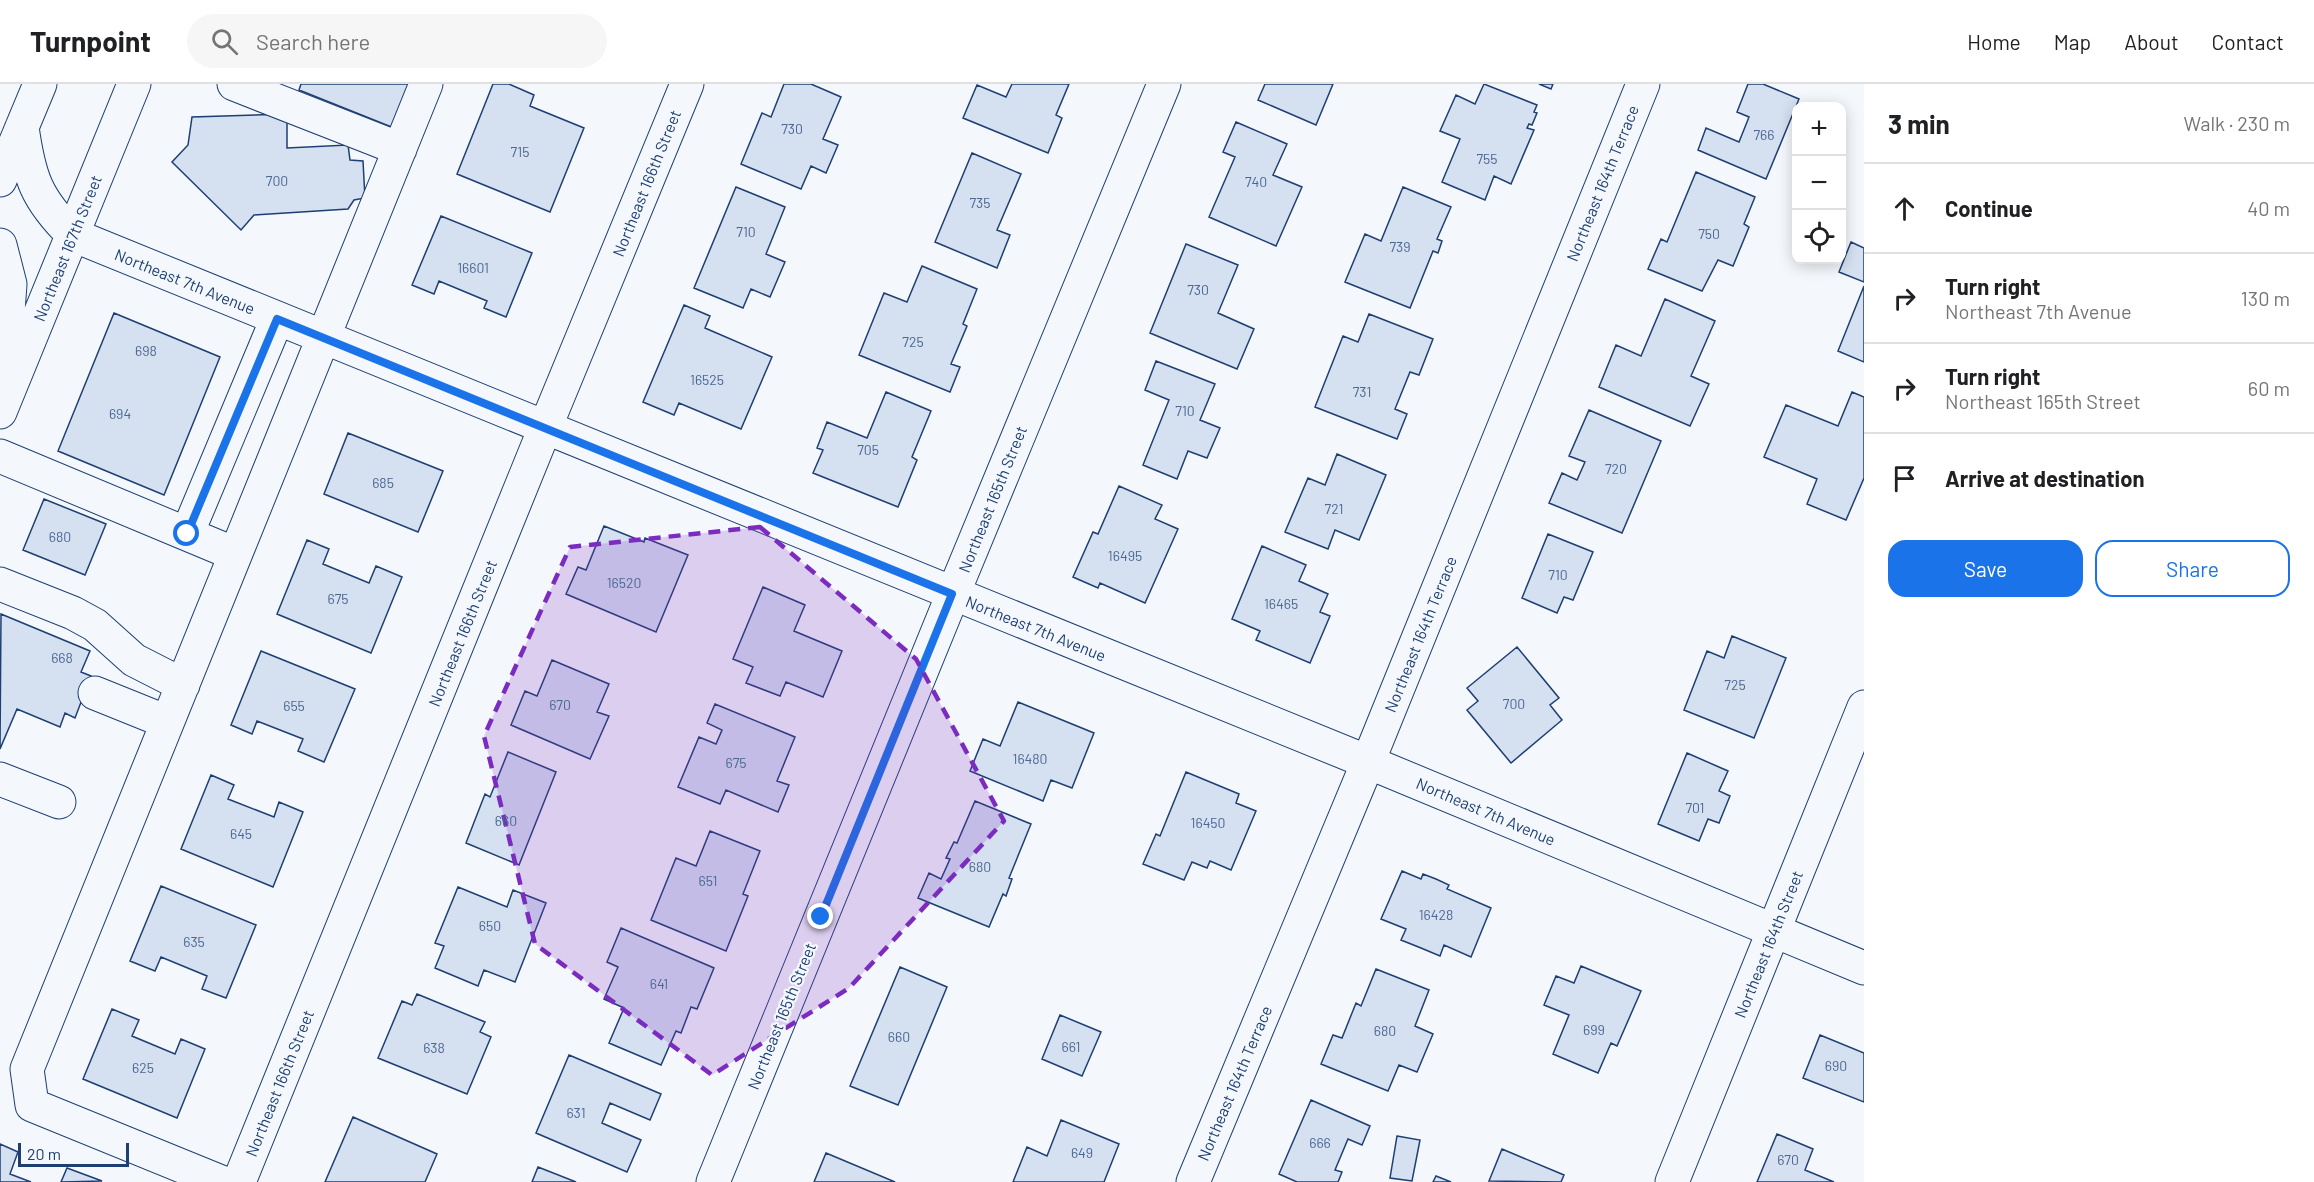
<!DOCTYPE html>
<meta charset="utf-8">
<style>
:root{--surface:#fff;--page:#f6f6f6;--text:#202124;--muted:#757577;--line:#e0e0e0;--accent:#1a73e8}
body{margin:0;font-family:Barlow,sans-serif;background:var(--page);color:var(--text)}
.controls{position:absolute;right:18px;top:18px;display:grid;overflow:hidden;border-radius:12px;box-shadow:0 3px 15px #0003}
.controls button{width:54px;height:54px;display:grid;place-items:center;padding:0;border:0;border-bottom:2px solid var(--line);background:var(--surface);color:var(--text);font:30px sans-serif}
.scale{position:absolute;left:18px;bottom:15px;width:111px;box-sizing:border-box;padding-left:6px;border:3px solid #1d3f73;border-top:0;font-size:16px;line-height:21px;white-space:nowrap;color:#1d3f73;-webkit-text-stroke:4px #f4f7fb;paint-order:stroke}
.stop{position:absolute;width:18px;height:18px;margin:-14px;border:4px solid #1a73e8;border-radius:50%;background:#fff}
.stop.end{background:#1a73e8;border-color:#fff;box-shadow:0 2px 6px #0008}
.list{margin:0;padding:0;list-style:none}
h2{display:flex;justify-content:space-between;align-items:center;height:78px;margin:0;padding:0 24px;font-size:26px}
h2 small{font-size:20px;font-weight:400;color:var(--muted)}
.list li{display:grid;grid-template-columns:39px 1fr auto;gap:18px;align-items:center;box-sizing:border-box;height:90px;padding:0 24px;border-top:2px solid var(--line)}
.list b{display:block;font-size:22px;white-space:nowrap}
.list p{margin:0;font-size:20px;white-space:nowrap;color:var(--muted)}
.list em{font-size:20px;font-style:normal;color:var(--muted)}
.actions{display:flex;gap:12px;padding:18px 24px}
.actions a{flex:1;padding:14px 0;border:2px solid var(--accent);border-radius:18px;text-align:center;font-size:21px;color:var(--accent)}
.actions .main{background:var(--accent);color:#fff}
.icon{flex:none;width:33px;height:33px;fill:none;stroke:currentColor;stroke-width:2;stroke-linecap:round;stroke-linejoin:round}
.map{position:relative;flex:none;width:1864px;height:1098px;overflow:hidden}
header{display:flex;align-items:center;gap:36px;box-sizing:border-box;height:84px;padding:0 30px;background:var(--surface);border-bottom:2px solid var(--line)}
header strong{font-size:28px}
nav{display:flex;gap:33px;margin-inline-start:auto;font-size:21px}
.search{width:420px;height:54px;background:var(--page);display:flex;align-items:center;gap:15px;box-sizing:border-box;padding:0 21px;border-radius:33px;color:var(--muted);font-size:22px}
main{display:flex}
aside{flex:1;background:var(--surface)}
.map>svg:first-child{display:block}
.building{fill:#d5e0f0;stroke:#1d3f73;stroke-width:1.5}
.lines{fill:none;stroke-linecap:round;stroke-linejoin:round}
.minor-casing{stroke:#1d3f73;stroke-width:35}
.major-casing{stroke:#1d3f73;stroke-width:35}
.minor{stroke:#f4f7fb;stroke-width:33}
.major{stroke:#f4f7fb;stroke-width:33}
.route{stroke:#1a73e8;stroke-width:8}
.marked{fill:#7b2cbf;fill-opacity:0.2;stroke:#7b2cbf;stroke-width:4.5;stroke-dasharray:12 8;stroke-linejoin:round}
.labels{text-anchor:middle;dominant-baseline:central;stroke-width:4.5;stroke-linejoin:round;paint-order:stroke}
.number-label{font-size:14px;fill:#4b6792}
.street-label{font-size:16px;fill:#1d3f73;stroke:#f4f7fb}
</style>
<header>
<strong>Turnpoint</strong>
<div class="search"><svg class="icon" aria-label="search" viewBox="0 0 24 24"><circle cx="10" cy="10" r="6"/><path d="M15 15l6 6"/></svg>Search here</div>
<nav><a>Home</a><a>Map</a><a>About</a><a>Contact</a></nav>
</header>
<main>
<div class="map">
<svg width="1864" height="1098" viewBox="0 0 1864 1098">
<rect width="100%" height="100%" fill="#f4f7fb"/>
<path class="building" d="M301 0H412L394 44 299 6Z
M493 0H509L534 11 530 22 584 44 550 128 457 90Z
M784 0H811L841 13 823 55 838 61 826 89 811 82 801 105 741 80 762 29 771 33Z
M1012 0H1069L1056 31 1062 34 1048 69 963 34 977 1 1006 13Z
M1265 0H1333L1316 41 1258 16Z
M1484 0 1537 21 1534 28 1537 29 1532 41 1529 40 1527 44 1534 46 1511 100 1494 92 1485 116 1442 98 1460 55 1440 47 1456 11 1475 20Z
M1539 0H1553L1551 5Z
M1748 0H1763L1799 15 1766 95 1698 66 1706 44 1739 58 1749 33 1737 28Z
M287 30V64L348 61 350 76 363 77 365 114 354 116 348 125 254 131 241 146 172 78 188 61 192 33Z
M1236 38 1287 60 1273 91 1302 103 1276 162 1209 133 1235 73 1223 68Z
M972 69 1021 90 997 146 1010 151 997 184 935 158Z
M1696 88 1755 113 1744 140 1749 143 1733 182 1718 176 1702 207 1648 185 1661 155 1667 158Z
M736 103 785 123 766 170 785 178 770 213 751 205 743 224 694 204Z
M1403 103 1451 123 1437 155 1442 157 1438 169 1433 167 1410 224 1345 198 1365 150 1381 157Z
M441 132 532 169 506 233 484 224 487 217 439 197 434 210 412 201Z
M1851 158 1864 164V198L1839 188Z
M1186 160 1238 181 1218 229 1254 245 1237 285 1150 249Z
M922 182 977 205 963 240 967 242 951 280 960 283 950 308 859 271 884 209 907 218Z
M1864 202V278L1838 267Z
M1665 215 1715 237 1691 292 1709 300 1690 342 1599 303 1616 261 1641 272Z
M684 221 710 232 705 244 772 273 741 345 679 319 674 331 643 318Z
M114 229 220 273 164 411 58 367Z
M1369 230 1433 255 1419 291 1410 288 1395 325 1407 330 1397 355 1315 323 1343 252 1358 258Z
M1156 277 1215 300 1200 336 1220 344 1207 374 1188 367 1177 395 1143 381 1169 316 1145 306Z
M886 308 931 327 912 373 917 376 898 423 813 389 823 366 817 364 827 338 867 354Z
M1852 308 1864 313V394L1846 436 1807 420 1817 395 1764 373 1786 321 1838 342Z
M1589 326 1661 357 1622 449 1549 419 1562 389 1577 396 1585 378 1569 372Z
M348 349 443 387 418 448 324 410Z
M1337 370 1386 391 1359 456 1335 446 1328 465 1285 448 1308 394 1325 401Z
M1119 402 1162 421 1155 435 1178 445 1145 519 1100 499 1098 504 1073 493 1093 448 1098 450Z
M44 415 106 440 85 491 23 466Z
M604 442 644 458 645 454 688 471 656 548 566 510 578 483 586 486Z
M1548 450 1593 468 1573 516 1564 513 1557 529 1522 514Z
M307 456 329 465 323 480 369 499 376 482 402 493 371 569 277 530Z
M1262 462 1306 481 1299 497 1328 510 1320 528 1330 532 1310 579 1256 556 1260 547 1232 535Z
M763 503 805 521 794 547 842 567 823 613 786 598 780 612 746 599 753 583 733 575Z
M1 530 90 567 81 588 91 592 75 634 65 629 60 643 17 625 0 665Z
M1732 552 1786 574 1754 654 1684 626 1707 567 1724 574Z
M1517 563 1559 614 1550 621 1562 636 1511 679 1467 626 1478 617 1467 604Z
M261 567 355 605 324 678 298 667 303 655 257 637 252 650 231 641Z
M552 576 609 600 597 628 609 632 590 675 511 641 525 607 537 612Z
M1018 618 1094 649 1072 704 1051 696 1043 717 970 687 983 655 1000 662Z
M715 620 795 653 777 697 789 701 778 728 726 706 720 720 678 703 699 653 716 660 722 646 707 639Z
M508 668 556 688 519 781 466 759 485 710 490 713Z
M1687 669 1728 687 1719 707 1730 712 1719 739 1708 735 1699 757 1658 740Z
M1186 688 1239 710 1236 719 1256 727 1231 786 1210 777 1207 784 1192 778 1184 796 1143 780 1156 750 1160 752Z
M211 691 234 701 228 715 274 733 279 718 303 728 273 803 181 765Z
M975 717 1031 740 1009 794 1012 795 1006 812 1003 810 989 843 918 814 929 789 941 795 950 775 946 774 954 758 957 759Z
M710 747 760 767 743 810 748 812 726 867 651 836 676 774 696 782Z
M1402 787 1421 795 1423 790 1436 795 1449 801 1447 805 1491 824 1471 873 1444 861 1440 872 1421 864 1401 856 1406 845 1381 835Z
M161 802 256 841 226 914 202 905 207 892 161 873 155 887 130 877Z
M458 803 507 823 513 806 546 819 515 898 484 886 478 902 435 884 444 862 435 859Z
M621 844 714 884 697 925 691 923 681 949 676 947 661 981 609 959 624 924 604 915 618 883 607 878Z
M1581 882 1641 907 1617 962 1611 959 1598 989 1553 970 1569 931 1544 921 1556 892 1574 899Z
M900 883 947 903 898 1021 850 1002Z
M1376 885 1429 906 1415 942 1433 950 1417 988 1399 981 1388 1007 1321 980 1333 951 1342 954 1356 919 1361 922Z
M417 910 485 938 480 948 491 953 467 1010 378 974 402 917 412 921Z
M112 925 139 936 132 952 175 970 181 955 205 965 177 1034 83 995Z
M1060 931 1101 948 1082 992 1042 975Z
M1820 951 1864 969V1018L1803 994Z
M569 971 661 1010 650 1036 610 1019 602 1039 641 1056 627 1088 536 1049Z
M1311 1016 1370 1042 1362 1061 1348 1055 1335 1086 1342 1088 1338 1098H1297L1279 1090Z
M353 1033 437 1070 425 1098H325Z
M1061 1036 1119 1060 1104 1098H1013L1027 1063 1047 1072Z
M1777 1050 1813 1065 1805 1086 1834 1098H1757Z
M1397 1052 1420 1056 1412 1097 1390 1094Z
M0 1060 18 1068 10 1090 31 1098H0Z
M1502 1065 1564 1091 1561 1098 1489 1097Z
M826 1069 895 1098H814Z
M538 1083 576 1098H532Z
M67 1084 102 1097 61 1098Z
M1436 1092 1451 1098H1433Z"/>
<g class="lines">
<defs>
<path id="minor" d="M234 0 400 65
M73 151 1368 678 1864 884
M0 372 187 450
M235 470 187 450 277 235
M0 500 73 529 95 541 134 576 183 601
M95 609 167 638
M0 695 59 718
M221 1098 32 1021 27 985 426 0
M239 1098 545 344 687 0
M713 1098 953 510 1164 0
M1193 1098 1368 678 1643 0
M1672 1098 1864 623"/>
<path id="major" d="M22 43C29 93 36 115 73 151
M0 96 40 0
M0 161 10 200 3 297
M0 328 134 0"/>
</defs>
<use href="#minor" class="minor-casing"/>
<use href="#major" class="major-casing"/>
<use href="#minor" class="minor"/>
<use href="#major" class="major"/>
</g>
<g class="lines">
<path class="route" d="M187 450 277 235 952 510 821 833"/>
</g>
<path class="marked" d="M760 443 916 575 1004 737 849 904 712 991 535 860 484 652 570 463Z"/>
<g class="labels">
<g class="number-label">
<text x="792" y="44">730</text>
<text x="1764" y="50">766</text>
<text x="520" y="67">715</text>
<text x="1487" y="74">755</text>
<text x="277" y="96">700</text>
<text x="1256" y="97">740</text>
<text x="980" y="118">735</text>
<text x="746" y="147">710</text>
<text x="1709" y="149">750</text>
<text x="1400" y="162">739</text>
<text x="473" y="183">16601</text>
<text x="1198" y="205">730</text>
<text x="913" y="257">725</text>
<text x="146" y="266">698</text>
<text x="707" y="295">16525</text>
<text x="1362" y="307">731</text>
<text x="1185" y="326">710</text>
<text x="120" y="329">694</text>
<text x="868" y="365">705</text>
<text x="1616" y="384">720</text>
<text x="383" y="398">685</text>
<text x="1334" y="424">721</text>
<text x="60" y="452">680</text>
<text x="1125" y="471">16495</text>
<text x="1558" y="490">710</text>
<text x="624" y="498">16520</text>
<text x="338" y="514">675</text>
<text x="1281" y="519">16465</text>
<text x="62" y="573">668</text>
<text x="1735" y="600">725</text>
<text x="1514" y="619">700</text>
<text x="560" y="620">670</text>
<text x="294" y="621">655</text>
<text x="1030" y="674">16480</text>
<text x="736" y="678">675</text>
<text x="1695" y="723">701</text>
<text x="506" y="736">660</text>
<text x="1208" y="738">16450</text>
<text x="241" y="749">645</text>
<text x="980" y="782">680</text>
<text x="708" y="796">651</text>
<text x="1436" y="830">16428</text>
<text x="490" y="841">650</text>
<text x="194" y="857">635</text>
<text x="659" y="899">641</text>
<text x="1594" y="945">699</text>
<text x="1385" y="946">680</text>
<text x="899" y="952">660</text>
<text x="1071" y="962">661</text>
<text x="434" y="963">638</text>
<text x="1836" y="981">690</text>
<text x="143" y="983">625</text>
<text x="576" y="1028">631</text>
<text x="1320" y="1058">666</text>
<text x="1082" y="1068">649</text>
<text x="1788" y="1075">670</text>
</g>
<g class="street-label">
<text transform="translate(646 99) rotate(-68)">Northeast 166th Street</text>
<text transform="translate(1602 99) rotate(-68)">Northeast 164th Terrace</text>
<text transform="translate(67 164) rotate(-68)">Northeast 167th Street</text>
<text transform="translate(185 197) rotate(22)">Northeast 7th Avenue</text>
<text transform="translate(992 415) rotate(-68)">Northeast 165th Street</text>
<text transform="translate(1036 544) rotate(22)">Northeast 7th Avenue</text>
<text transform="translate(462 549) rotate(-68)">Northeast 166th Street</text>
<text transform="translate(1420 550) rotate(-68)">Northeast 164th Terrace</text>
<text transform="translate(1486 727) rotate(23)">Northeast 7th Avenue</text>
<text transform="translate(1768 860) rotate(-68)">Northeast 164th Street</text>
<text transform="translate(781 932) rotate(-68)">Northeast 165th Street</text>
<text transform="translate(279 999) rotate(-68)">Northeast 166th Street</text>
<text transform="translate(1234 999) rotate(-67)">Northeast 164th Terrace</text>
</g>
</g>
</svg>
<div class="controls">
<button>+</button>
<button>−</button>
<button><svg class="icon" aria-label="locate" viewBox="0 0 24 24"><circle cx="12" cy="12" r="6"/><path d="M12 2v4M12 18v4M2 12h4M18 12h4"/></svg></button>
</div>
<div class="scale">20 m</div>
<div class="stop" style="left:187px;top:450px"></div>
<div class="stop end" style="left:821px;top:833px"></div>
</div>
<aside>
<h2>3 min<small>Walk · 230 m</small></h2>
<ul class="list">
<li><svg class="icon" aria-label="ahead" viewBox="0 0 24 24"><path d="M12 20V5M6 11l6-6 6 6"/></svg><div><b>Continue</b></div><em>40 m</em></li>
<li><svg class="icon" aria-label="right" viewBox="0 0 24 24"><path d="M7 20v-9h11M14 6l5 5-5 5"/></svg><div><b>Turn right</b><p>Northeast 7th Avenue</p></div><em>130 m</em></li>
<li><svg class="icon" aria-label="right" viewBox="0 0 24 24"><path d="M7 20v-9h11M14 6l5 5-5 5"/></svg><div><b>Turn right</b><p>Northeast 165th Street</p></div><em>60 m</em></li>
<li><svg class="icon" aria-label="arrive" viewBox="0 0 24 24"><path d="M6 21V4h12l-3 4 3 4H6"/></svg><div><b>Arrive at destination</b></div></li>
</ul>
<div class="actions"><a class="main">Save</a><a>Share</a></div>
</aside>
</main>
